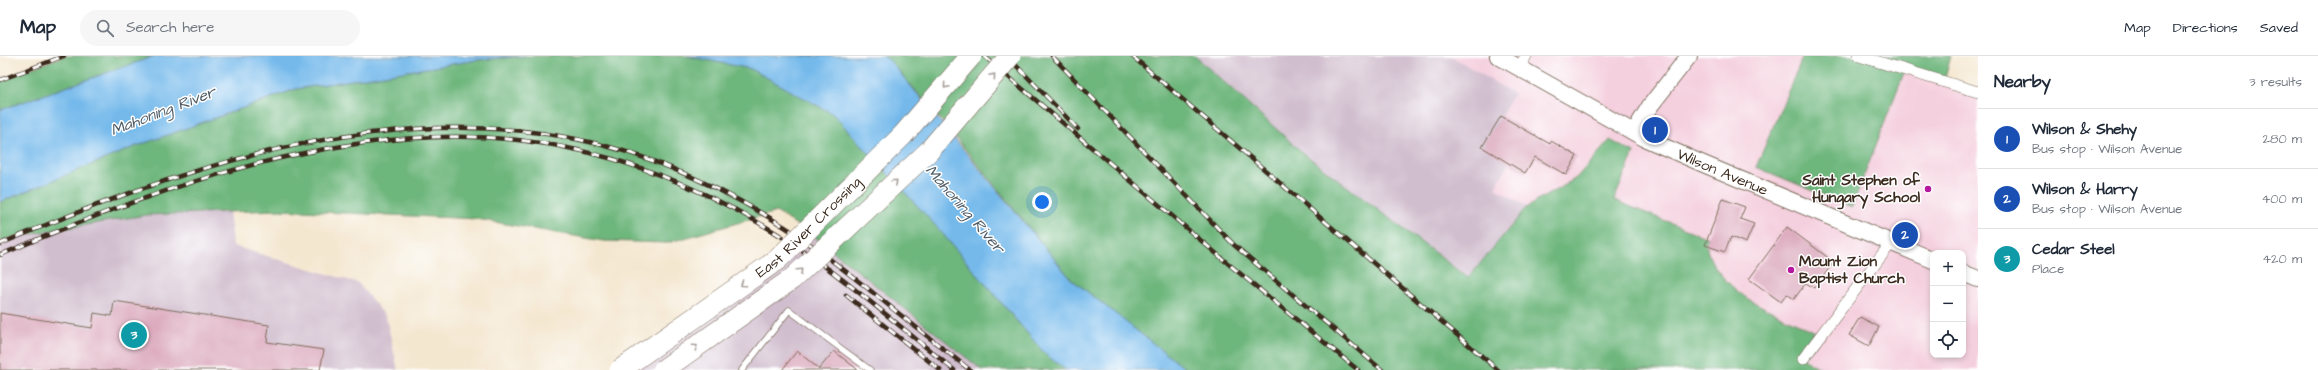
<!DOCTYPE html>
<meta charset="utf-8">
<style>
:root{--surface:#fff;--page:#f6f6f7;--text:#1f2937;--muted:#747a83;--line:#e0e1e3;--accent:#111827}
body{margin:0;font-family:"Architects Daughter",sans-serif;background:var(--page);color:var(--text)}
.controls{position:absolute;right:12px;bottom:12px;display:grid;overflow:hidden;border-radius:8px;box-shadow:0 2px 6px #0003}
.controls button{width:36px;height:36px;display:grid;place-items:center;padding:0;border:0;border-bottom:1px solid var(--line);background:var(--surface);color:var(--text);font:20px sans-serif}
.you{position:absolute;left:1042px;top:146px;width:14px;height:14px;margin:-10px;border:3px solid #fff;border-radius:50%;background:#1a73e8;box-shadow:0 0 0 6px #1a73e833}
.badge{display:grid;place-items:center;width:26px;height:26px;border-radius:50%;background:var(--accent);color:#fff;font-size:13px;font-weight:700}
.pin{position:absolute;translate:-50% -50%;border:2px solid #fff;box-shadow:0 1px 4px #0006}
.list{margin:0;padding:0;list-style:none}
h2{display:flex;justify-content:space-between;align-items:center;height:52px;margin:0;padding:0 16px;font-size:17px}
h2 small{font-size:13px;font-weight:400;color:var(--muted)}
.list li{display:grid;grid-template-columns:26px 1fr auto;gap:12px;align-items:center;box-sizing:border-box;height:60px;padding:0 16px;border-top:1px solid var(--line)}
.list b{display:block;font-size:15px;white-space:nowrap}
.list p{margin:0;font-size:13px;white-space:nowrap;color:var(--muted)}
.list em{font-size:13px;font-style:normal;color:var(--muted)}
.icon{flex:none;width:22px;height:22px;fill:none;stroke:currentColor;stroke-width:2;stroke-linecap:round;stroke-linejoin:round}
.map{position:relative;flex:none;width:1978px;height:314px;overflow:hidden}
header{display:flex;align-items:center;gap:24px;box-sizing:border-box;height:56px;padding:0 20px;background:var(--surface);border-bottom:1px solid var(--line)}
header strong{font-size:19px}
nav{display:flex;gap:22px;margin-inline-start:auto;font-size:14px}
.search{width:280px;height:36px;background:var(--page);display:flex;align-items:center;gap:10px;box-sizing:border-box;padding:0 14px;border-radius:22px;color:var(--muted);font-size:15px}
main{display:flex}
aside{flex:1;background:var(--surface)}
.map>svg:first-child{display:block}
.built{fill:#f4cfdd;fill-rule:evenodd}
.industrial{fill:#d0bdcd}
.forest{fill:#6db67c;stroke:#54704d}
.water{fill:#75b9eb;stroke:#587284}
.building{fill:#dba9bc}
.lines{fill:none;stroke-linecap:round;stroke-linejoin:round}
.lane-casing{stroke:#7c6c5c;stroke-width:7}
.street-casing{stroke:#7c6c5c;stroke-width:12}
.secondary-casing{stroke:#7c6c5c;stroke-width:18}
.lane{stroke:#fff;stroke-width:5.5}
.street{stroke:#fff;stroke-width:11}
.secondary{stroke:#fff;stroke-width:16}
.rail-casing{stroke:#3b2a1e;stroke-width:4.5}
.rail{stroke:#fff;stroke-width:3;stroke-dasharray:9;stroke-linecap:butt}
.highway-bridge-casing{stroke:#7c6c5c;stroke-width:22;stroke-linecap:butt}
.highway-bridge{stroke:#fff;stroke-width:21}
.oneway{stroke:#a79f9a}
.poi-dot{fill:#b5179e;stroke:#fff;stroke-width:1.5}
.labels{text-anchor:middle;dominant-baseline:central;stroke-width:3;stroke-linejoin:round;paint-order:stroke}
.street-label{font-size:15px;fill:#3b2a1e;stroke:#fff}
.poi-label{font-size:15px;font-weight:bold;fill:#3b2a1e;stroke:#fff;text-anchor:end}
.water-label{font-size:16px;font-style:italic;fill:#4f5c66;stroke:#fff}
</style>
<header>
<strong>Map</strong>
<div class="search"><svg class="icon" aria-label="search" viewBox="0 0 24 24"><circle cx="10" cy="10" r="6"/><path d="M15 15l6 6"/></svg>Search here</div>
<nav><a>Map</a><a>Directions</a><a>Saved</a></nav>
</header>
<main>
<div class="map">
<svg width="1978" height="314" viewBox="0 0 1978 314">
<rect width="100%" height="100%" fill="#fff"/>
<filter id="ink" filterUnits="userSpaceOnUse"><feTurbulence type="fractalNoise" baseFrequency=".025" numOctaves="2"/><feDisplacementMap in="SourceGraphic" scale="8" xChannelSelector="R" yChannelSelector="G"/><feConvolveMatrix kernelMatrix="1 2 1 2 8 2 1 2 1" color-interpolation-filters="sRGB"/></filter>
<filter id="wash" filterUnits="userSpaceOnUse"><feTurbulence type="fractalNoise" baseFrequency=".012" numOctaves="4" result="noise"/><feDisplacementMap in="SourceGraphic" scale="16" xChannelSelector="R" yChannelSelector="G"/><feGaussianBlur stdDeviation="0.9" result="paint"/><feColorMatrix in="noise" values="0 0 0 0 0 0 0 0 0 0 0 0 0 0 0 0 0 1.4 0 .05"/><feComposite in="paint" operator="in"/></filter>
<g filter="url(#wash)">
<rect width="100%" height="100%" fill="#f4e7d0"/>
<path class="built" d="M1132 0H1859L1978 36V314H1824ZM1933 197H1963V299H1933Z"/>
<path class="industrial" d="M1195 0H1451L1514 38 1483 91 1509 107 1495 132 1527 151 1468 223 1303 97Z
M229 156 233 190 358 227 386 261 398 314H0V186L12 181 146 159Z
M810 177 982 314H620Z"/>
<path class="forest" d="M64 0H155L0 54V24Z
M526 0H687L751 13 833 58 936 170 1046 299 1066 314H982L810 177 776 156 667 187 603 185 477 163 279 154 146 159 12 181 0 186V146L134 91 296 33 477 4Z
M883 0H1195L1303 97 1468 222 1527 151 1576 122 1610 84 1634 97 1614 144 1708 182C1700 203 1733 234 1750 244 1773 257 1798 267 1822 279L1803 303 1824 314H1187L1071 223 948 72 890 5Z
M1803 0H1951L1944 26 1905 14 1852 151 1756 111Z"/>
<path class="water" d="M155 0H526L477 4 296 33 134 91 0 146V54Z
M687 0H883L890 5 1071 223 1187 314H1066L1046 299 936 170 833 58 751 13Z"/>
<g id="blocks">
<path class="building" d="M1501 60 1550 88 1551 85 1577 100 1566 119 1535 101 1525 117 1482 91Z
M1723 143 1745 151 1740 163 1754 168 1746 187 1731 181 1725 196 1705 189Z
M1787 171 1834 206 1814 232 1806 227 1794 243 1787 238 1781 246 1749 223Z
M114 245 269 269 267 286 324 294 320 314H0V257L92 272 94 257 112 260Z
M1860 261 1879 271 1869 290 1849 279Z
M797 295 819 313 834 295 858 314H782Z"/>
</g>
</g>
<g filter="url(#ink)">
<use href="#blocks" fill-opacity="0" stroke="#7c6c5c" stroke-width="1"/>
<g class="lines">
<defs>
<path id="lane" d="M742 314 789 254 870 314"/>
<path id="street" d="M1859 0 1978 36
M1519 12 1526 0
M1803 303 1891 187"/>
<g id="secondary">
<path id="s1" d="M1498 0 1644 82 1701 107 1933 204"/>
<path d="M1634 76 1650 50 1689 0"/>
<path d="M1963 217 1978 223"/>
</g>
</defs>
<use href="#lane" class="lane-casing"/>
<use href="#street" class="street-casing"/>
<use href="#secondary" class="secondary-casing"/>
<use href="#lane" class="lane"/>
<use href="#street" class="street"/>
<use href="#secondary" class="secondary"/>
<defs>
<path id="rail" d="M984 0 1231 210 1358 314
M1007 0 1078 73
M1052 0 1234 189 1382 314
M1132 0 1498 314
M0 24 64 0
M0 188C179 112 379 44 576 83 648 97 718 130 780 168 810 186 838 210 866 231 900 259 935 286 970 314
M0 199C159 131 342 65 518 84 610 94 698 129 776 177 839 216 896 268 954 314
M846 239 940 314"/>
</defs>
<use href="#rail" class="rail-casing"/>
<use href="#rail" class="rail"/>
<defs>
<g id="highway-bridge">
<path id="s2" d="M620 314 777 204 903 79 971 0"/>
<path d="M663 314 792 223 929 95 1010 0"/>
</g>
</defs>
<use href="#highway-bridge" class="highway-bridge-casing"/>
<use href="#highway-bridge" class="highway-bridge"/>
</g>
<defs><path id="oneway-chevron" d="M-2-3.5L2.5 0L-2 3.5" fill="none" stroke-width="1.6" stroke-linecap="round" stroke-linejoin="round"/></defs>
<g class="oneway">
<use href="#oneway-chevron" transform="translate(993 20) rotate(-49)"/>
<use href="#oneway-chevron" transform="translate(946 30) rotate(131)"/>
<use href="#oneway-chevron" transform="translate(895 126) rotate(-43)"/>
<use href="#oneway-chevron" transform="translate(800 215) rotate(-43)"/>
<use href="#oneway-chevron" transform="translate(743 228) rotate(145)"/>
<use href="#oneway-chevron" transform="translate(695 291) rotate(-35)"/>
</g>
</g>
<g class="poi-dot">
<circle cx="1928" cy="133" r="4"/>
<circle cx="1791" cy="214" r="4"/>
</g>
<g class="labels">
<g class="street-label">
<text stroke="none"><textPath href="#s1" startOffset="253">Wilson Avenue</textPath></text>
<text stroke="none"><textPath href="#s2" startOffset="237">East River Crossing</textPath></text>
</g>
<g class="poi-label">
<text x="1920" y="124">Saint Stephen of<tspan x="1920" dy="17">Hungary School</tspan></text>
<text x="1799" y="205" text-anchor="start">Mount Zion<tspan x="1799" dy="17">Baptist Church</tspan></text>
</g>
<g class="water-label">
<text transform="translate(163 55) rotate(-21)">Mahoning River</text>
<text transform="translate(965 153) rotate(49)">Mahoning River</text>
</g>
</g>
</svg>
<div class="controls">
<button>+</button>
<button>−</button>
<button><svg class="icon" aria-label="locate" viewBox="0 0 24 24"><circle cx="12" cy="12" r="6"/><path d="M12 2v4M12 18v4M2 12h4M18 12h4"/></svg></button>
</div>
<div class="you"></div>
<div class="pin badge" style="left:1655px;top:74px;background:#1a4fb4">1</div>
<div class="pin badge" style="left:1905px;top:179px;background:#1a4fb4">2</div>
<div class="pin badge" style="left:134px;top:279px;background:#0f9aa8">3</div>
</div>
<aside>
<h2>Nearby<small>3 results</small></h2>
<ul class="list">
<li><span class="badge" style="background:#1a4fb4">1</span><div><b>Wilson &amp; Shehy</b><p>Bus stop · Wilson Avenue</p></div><em>280 m</em></li>
<li><span class="badge" style="background:#1a4fb4">2</span><div><b>Wilson &amp; Harry</b><p>Bus stop · Wilson Avenue</p></div><em>400 m</em></li>
<li><span class="badge" style="background:#0f9aa8">3</span><div><b>Cedar Steel</b><p>Place</p></div><em>420 m</em></li>
</ul>
</aside>
</main>
